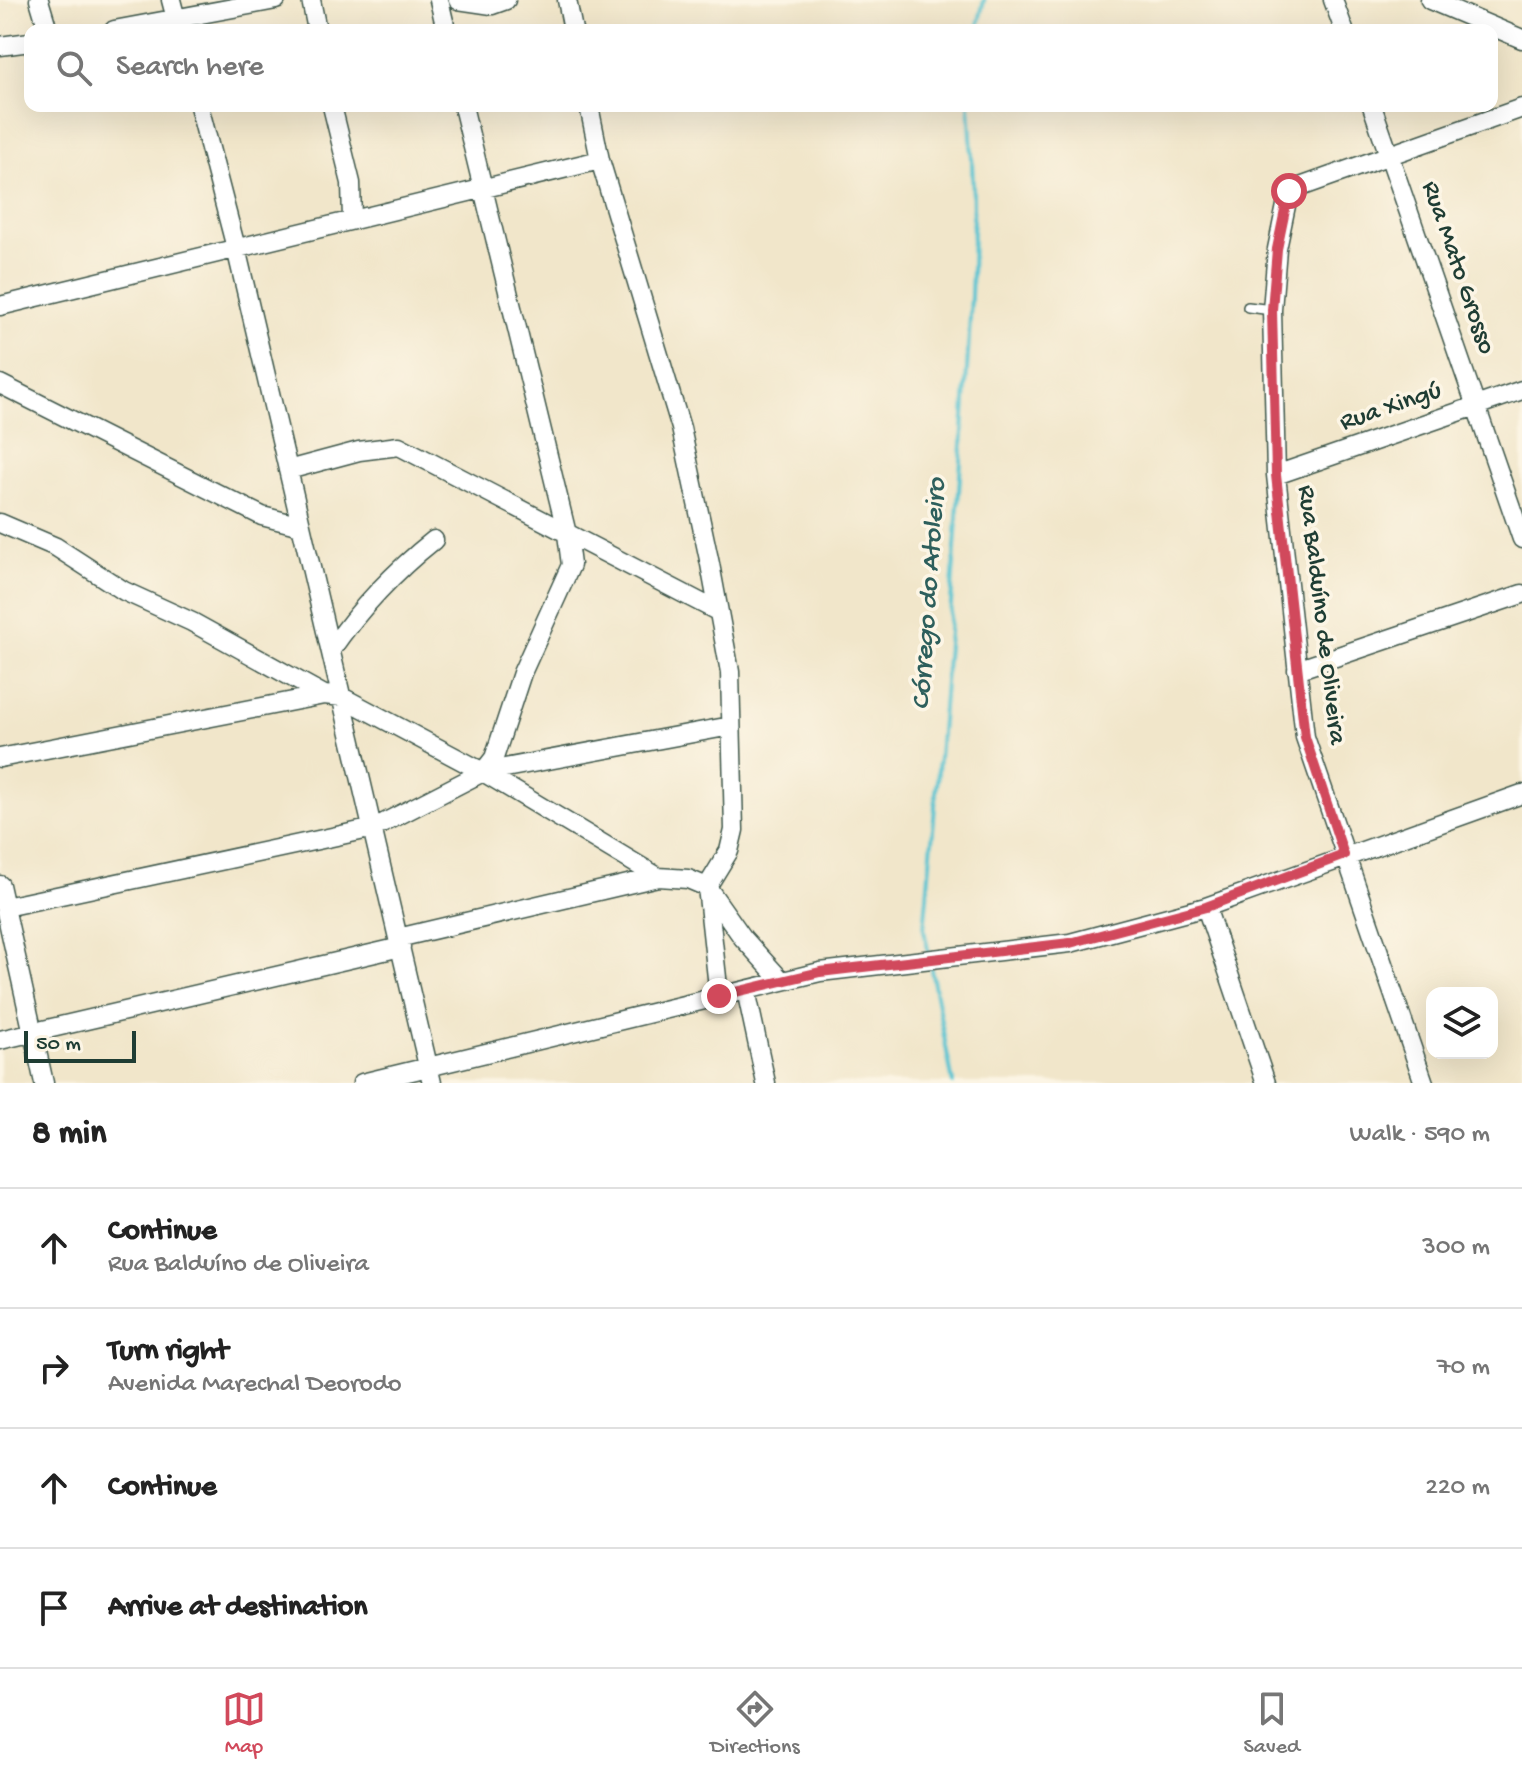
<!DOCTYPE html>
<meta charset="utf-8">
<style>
:root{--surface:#fff;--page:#f2f2f2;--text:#222;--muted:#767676;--line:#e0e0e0;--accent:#d1495b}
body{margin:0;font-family:"Gochi Hand",sans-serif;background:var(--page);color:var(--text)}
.controls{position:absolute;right:24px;bottom:24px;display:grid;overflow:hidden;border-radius:16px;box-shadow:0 8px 32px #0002}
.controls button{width:72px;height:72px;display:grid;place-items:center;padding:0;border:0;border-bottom:2px solid var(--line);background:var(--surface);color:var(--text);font:40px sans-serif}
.scale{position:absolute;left:24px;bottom:20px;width:112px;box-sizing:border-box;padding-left:8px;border:4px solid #1f3d34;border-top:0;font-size:22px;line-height:28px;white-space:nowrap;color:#1f3d34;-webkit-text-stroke:6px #fcf5e5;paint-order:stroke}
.stop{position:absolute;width:24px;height:24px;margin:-18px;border:6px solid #d1495b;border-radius:50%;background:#fff}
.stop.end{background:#d1495b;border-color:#fff;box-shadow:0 2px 8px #0008}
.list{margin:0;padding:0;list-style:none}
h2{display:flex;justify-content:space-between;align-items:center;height:104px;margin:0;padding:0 32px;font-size:34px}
h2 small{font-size:26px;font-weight:400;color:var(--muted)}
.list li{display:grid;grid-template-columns:52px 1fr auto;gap:24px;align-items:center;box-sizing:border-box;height:120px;padding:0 32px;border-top:2px solid var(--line)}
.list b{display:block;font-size:30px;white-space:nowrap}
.list p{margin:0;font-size:26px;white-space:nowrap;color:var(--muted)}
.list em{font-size:26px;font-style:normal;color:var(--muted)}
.icon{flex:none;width:44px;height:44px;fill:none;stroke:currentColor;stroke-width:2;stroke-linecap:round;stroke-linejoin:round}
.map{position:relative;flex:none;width:1522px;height:1083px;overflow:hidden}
.search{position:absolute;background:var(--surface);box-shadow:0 8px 32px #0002;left:24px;right:24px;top:24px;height:88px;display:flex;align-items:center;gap:20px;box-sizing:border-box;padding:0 28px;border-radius:16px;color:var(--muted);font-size:30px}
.sheet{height:584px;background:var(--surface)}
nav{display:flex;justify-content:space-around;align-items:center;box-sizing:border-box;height:112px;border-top:2px solid var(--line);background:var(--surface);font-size:22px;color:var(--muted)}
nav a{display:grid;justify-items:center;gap:4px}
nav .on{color:var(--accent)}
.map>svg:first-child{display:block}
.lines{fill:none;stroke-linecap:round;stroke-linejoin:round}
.stream{stroke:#58c4d2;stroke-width:4}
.lane-casing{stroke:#3e564a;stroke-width:12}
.street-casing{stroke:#3e564a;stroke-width:21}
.lane{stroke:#fff;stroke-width:9}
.street{stroke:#fff;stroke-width:18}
.route{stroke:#d1495b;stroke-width:10}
.labels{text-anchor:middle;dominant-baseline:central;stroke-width:7;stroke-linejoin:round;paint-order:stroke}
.street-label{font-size:26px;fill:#1f3d34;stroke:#fcf5e5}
.water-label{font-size:28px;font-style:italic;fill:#2d5f5c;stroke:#fcf5e5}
</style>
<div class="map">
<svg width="1522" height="1083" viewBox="0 0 1522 1083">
<rect width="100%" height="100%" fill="#fcf5e5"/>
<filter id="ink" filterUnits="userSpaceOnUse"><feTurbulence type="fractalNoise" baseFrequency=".0125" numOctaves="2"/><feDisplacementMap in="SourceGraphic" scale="16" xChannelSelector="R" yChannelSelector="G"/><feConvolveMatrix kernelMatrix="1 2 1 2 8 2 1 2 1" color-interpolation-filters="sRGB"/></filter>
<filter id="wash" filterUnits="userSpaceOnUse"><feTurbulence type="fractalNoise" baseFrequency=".006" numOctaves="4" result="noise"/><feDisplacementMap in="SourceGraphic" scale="32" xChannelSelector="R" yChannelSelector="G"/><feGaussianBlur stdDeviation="1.8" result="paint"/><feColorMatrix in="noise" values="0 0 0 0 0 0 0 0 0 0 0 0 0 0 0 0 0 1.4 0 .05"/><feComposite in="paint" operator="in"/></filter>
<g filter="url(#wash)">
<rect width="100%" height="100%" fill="#f1e6ca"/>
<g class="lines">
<path class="stream" d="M977 30 984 0
M929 955 924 930C938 779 950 628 960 476 968 353 979 229 969 106
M930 964 953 1083"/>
</g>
</g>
<g filter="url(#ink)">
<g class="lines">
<defs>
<path id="lane" d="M1248 307 1272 310"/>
<path id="street" d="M39 0 48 30
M171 0 179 30
M311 0 317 30
M439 0 446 30
M458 0 492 5 506 0
M567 0 573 30
M1333 0 1344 30
M1430 0 1522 39
M114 30 276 0
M0 46 30 42
M199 106 236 248 432 1083
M332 106 351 183 352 220
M1372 106 1522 539
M600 160 681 428 710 564 730 672 734 830 729 851 707 887 719 996
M0 306 600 160 589 106
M0 384 262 516 301 526
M288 470 359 451 399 446 719 612
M1276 475 1522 390
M0 523 56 547 124 591 192 622 324 695
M331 650C358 610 396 570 434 540
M1297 670 1522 594
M0 758 324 695 342 697 483 772 658 877 688 879 707 887 743 938 782 981
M483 772 731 726
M0 885 44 1083
M5 907 374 828 483 772 494 758 522 673 571 565 567 534 463 106
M1206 907 1266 1083
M398 938 658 877
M746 990 766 1083
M0 1040 401 947
M362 1083 820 972 1070 943 1206 907 1522 794
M1424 1083 1305 737 1276 475 1272 310 1277 249 1289 191 1522 108"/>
</defs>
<use href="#lane" class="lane-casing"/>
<use href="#street" class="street-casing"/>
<use href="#lane" class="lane"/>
<use href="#street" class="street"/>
</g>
</g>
<g class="lines" filter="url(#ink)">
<path class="route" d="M719 996 820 972 1070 943 1206 907 1344 855 1305 737 1276 475 1272 310 1277 249 1289 191"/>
</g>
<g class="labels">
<g class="street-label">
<text transform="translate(1457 268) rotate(71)">Rua Mato Grosso</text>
<text transform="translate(1391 408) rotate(-19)">Rua Xingú</text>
<text transform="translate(1320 615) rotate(83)">Rua Balduíno de Oliveira</text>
</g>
<g class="water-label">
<text transform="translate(930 594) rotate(-86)">Córrego do Atoleiro</text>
</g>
</g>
</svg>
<div class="controls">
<button><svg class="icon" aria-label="layers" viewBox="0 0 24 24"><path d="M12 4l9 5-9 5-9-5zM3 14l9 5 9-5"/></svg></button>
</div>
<div class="scale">50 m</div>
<div class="stop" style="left:1289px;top:191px"></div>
<div class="stop end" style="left:719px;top:996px"></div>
<div class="search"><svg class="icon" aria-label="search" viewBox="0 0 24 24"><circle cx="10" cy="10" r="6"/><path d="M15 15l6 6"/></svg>Search here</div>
</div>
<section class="sheet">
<h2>8 min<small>Walk · 590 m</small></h2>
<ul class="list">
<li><svg class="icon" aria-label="ahead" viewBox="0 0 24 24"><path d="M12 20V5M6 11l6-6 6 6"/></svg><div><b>Continue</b><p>Rua Balduíno de Oliveira</p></div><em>300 m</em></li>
<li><svg class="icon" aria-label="right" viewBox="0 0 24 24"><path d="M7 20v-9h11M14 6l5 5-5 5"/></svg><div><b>Turn right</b><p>Avenida Marechal Deorodo</p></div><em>70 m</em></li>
<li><svg class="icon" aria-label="ahead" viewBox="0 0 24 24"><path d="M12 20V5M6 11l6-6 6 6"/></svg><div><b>Continue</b></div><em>220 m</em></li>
<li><svg class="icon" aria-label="arrive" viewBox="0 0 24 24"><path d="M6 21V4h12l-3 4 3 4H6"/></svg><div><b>Arrive at destination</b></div></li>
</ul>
</section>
<nav>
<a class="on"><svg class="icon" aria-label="map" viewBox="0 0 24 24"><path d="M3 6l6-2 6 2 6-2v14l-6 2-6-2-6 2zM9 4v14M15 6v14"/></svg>Map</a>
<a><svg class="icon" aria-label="directions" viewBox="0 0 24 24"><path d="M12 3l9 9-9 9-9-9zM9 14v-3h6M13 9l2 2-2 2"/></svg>Directions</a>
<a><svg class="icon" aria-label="saved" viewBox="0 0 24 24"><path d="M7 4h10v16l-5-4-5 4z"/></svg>Saved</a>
</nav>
